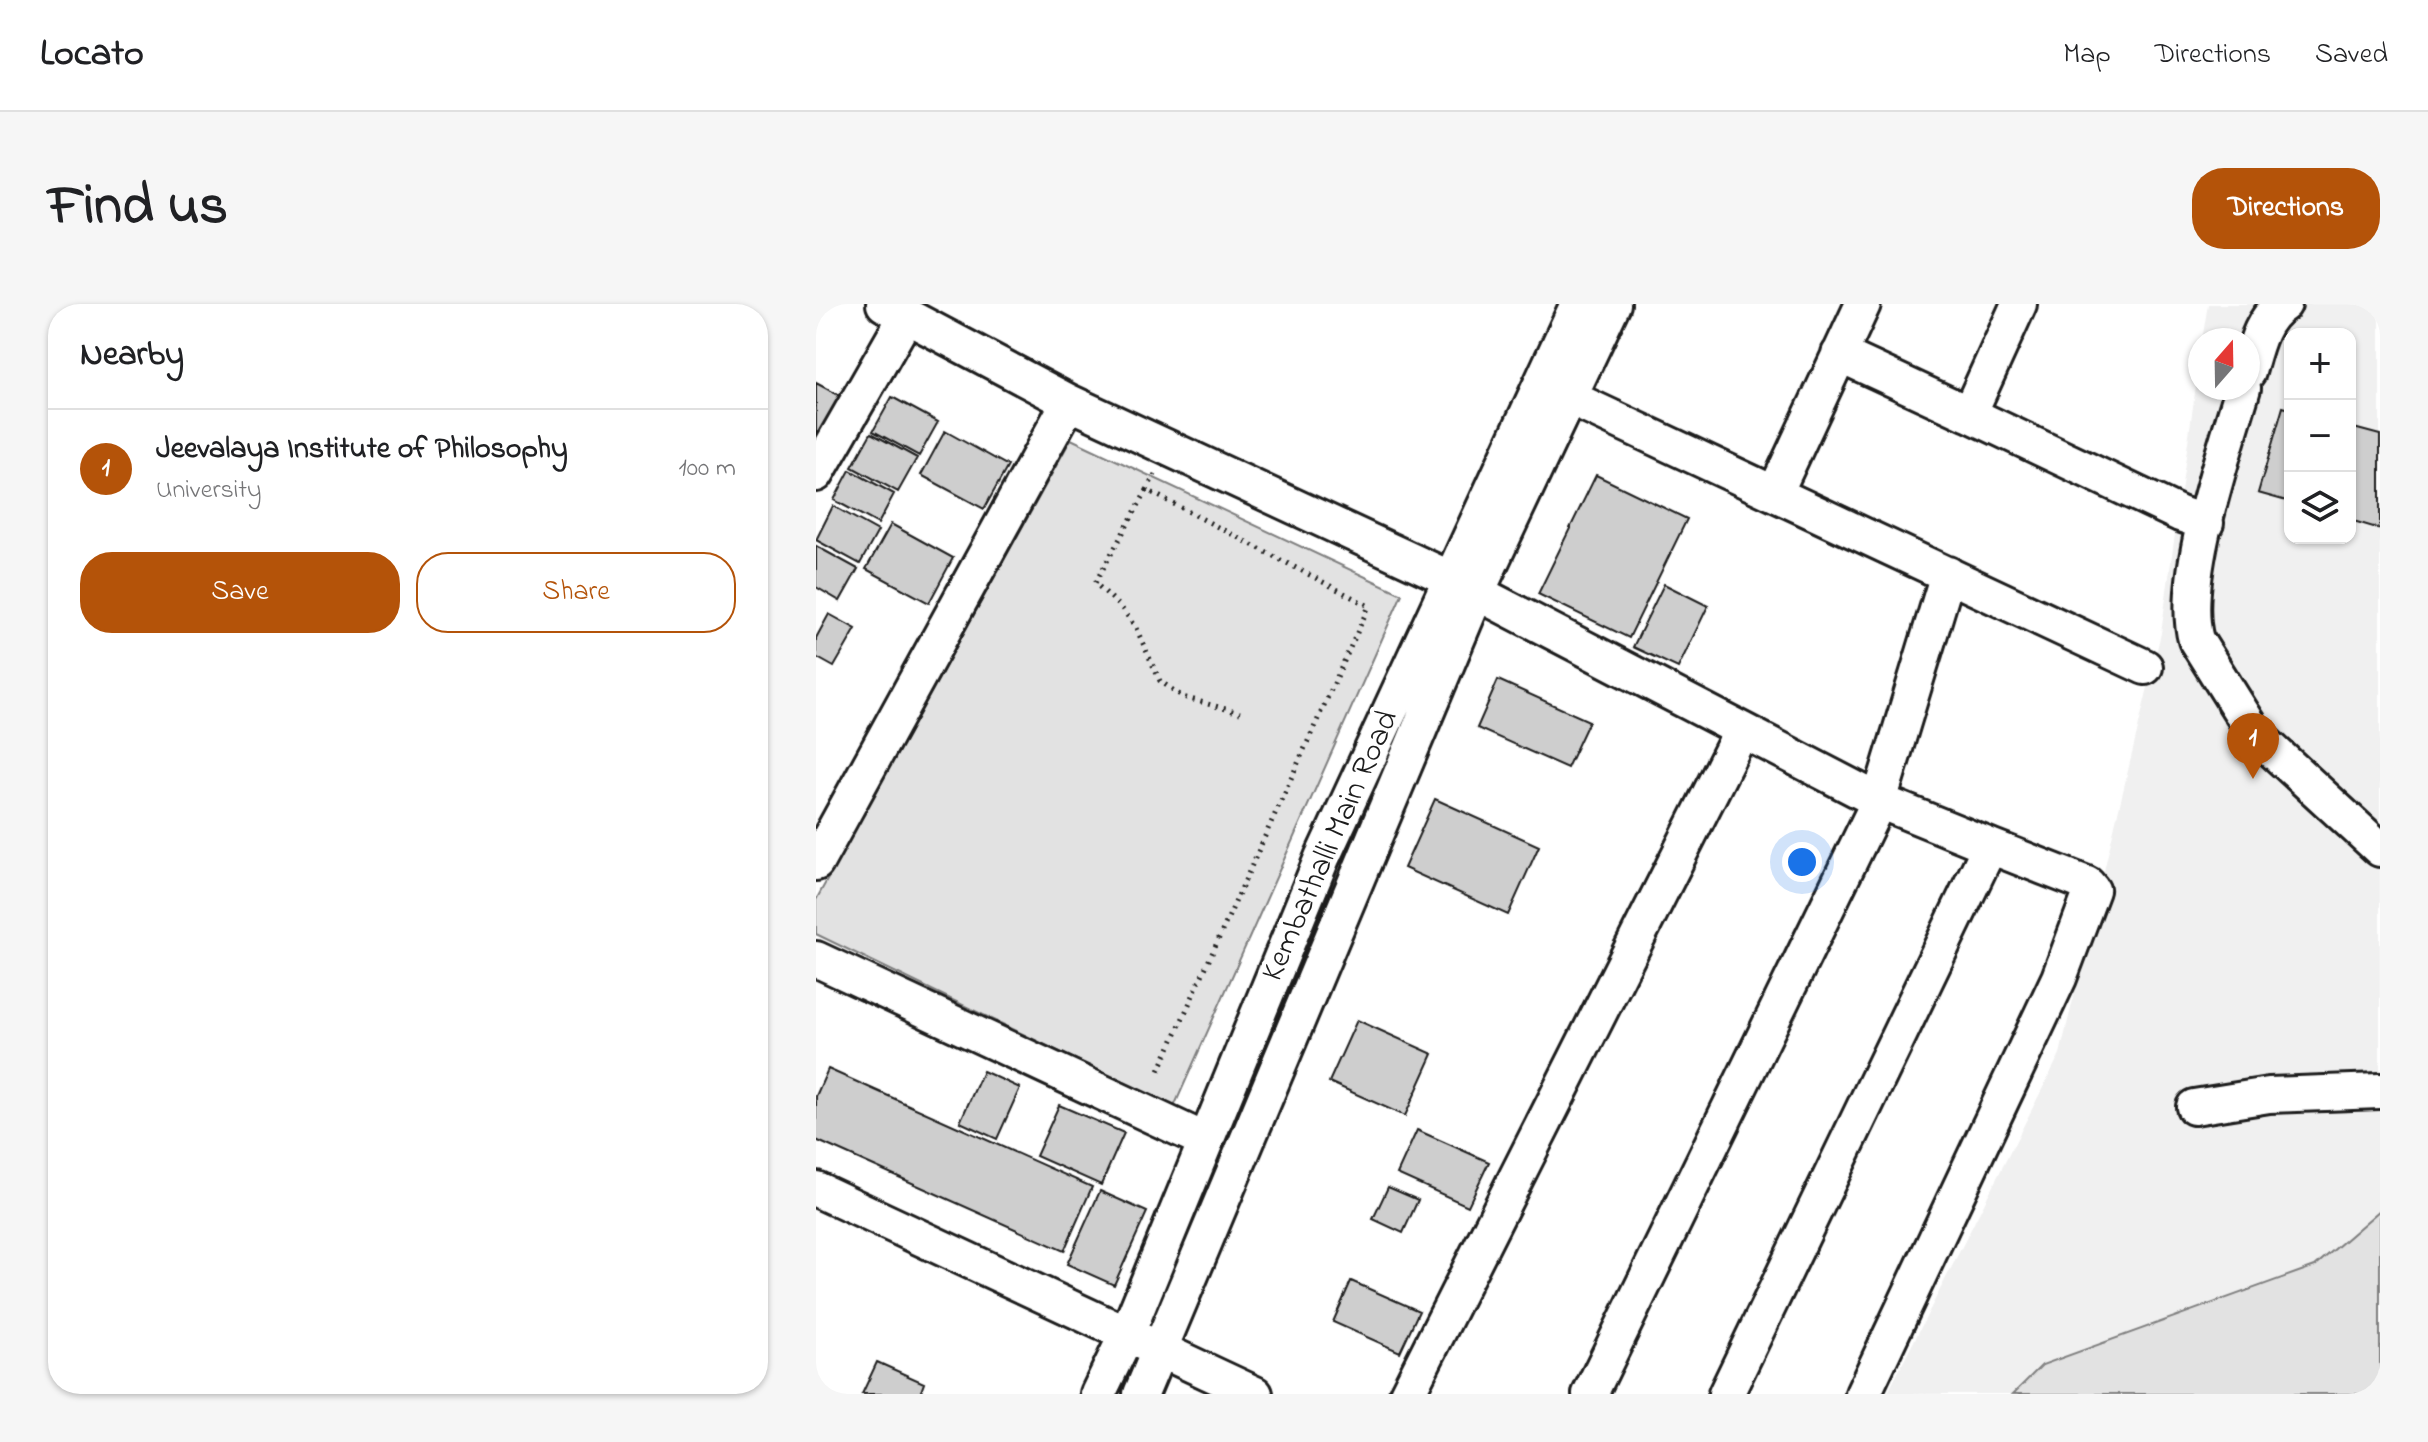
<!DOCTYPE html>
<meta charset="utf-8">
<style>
:root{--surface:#fff;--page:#f6f6f6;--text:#202124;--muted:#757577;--line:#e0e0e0;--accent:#b45309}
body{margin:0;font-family:"Indie Flower",sans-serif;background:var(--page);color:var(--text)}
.controls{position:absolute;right:24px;top:24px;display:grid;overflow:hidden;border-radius:16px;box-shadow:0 2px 6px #0004}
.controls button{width:72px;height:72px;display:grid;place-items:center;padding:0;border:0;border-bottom:2px solid var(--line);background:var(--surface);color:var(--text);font:40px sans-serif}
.compass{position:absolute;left:1372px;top:24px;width:72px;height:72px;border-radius:50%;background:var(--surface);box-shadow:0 2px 6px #0004;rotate:20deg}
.you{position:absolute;left:986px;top:558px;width:28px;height:28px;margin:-20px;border:6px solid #fff;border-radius:50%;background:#1a73e8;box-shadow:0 0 0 12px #1a73e833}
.badge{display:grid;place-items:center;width:52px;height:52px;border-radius:50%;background:var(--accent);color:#fff;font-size:26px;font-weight:700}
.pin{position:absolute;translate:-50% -66px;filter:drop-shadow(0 2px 4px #0008)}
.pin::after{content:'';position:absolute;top:42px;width:28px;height:24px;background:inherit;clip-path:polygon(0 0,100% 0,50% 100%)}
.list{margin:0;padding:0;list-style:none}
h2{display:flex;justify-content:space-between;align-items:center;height:104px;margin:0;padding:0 32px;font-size:34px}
h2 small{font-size:26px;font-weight:400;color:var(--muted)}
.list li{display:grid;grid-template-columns:52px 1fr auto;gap:24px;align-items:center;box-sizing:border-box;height:120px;padding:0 32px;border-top:2px solid var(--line)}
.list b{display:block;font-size:30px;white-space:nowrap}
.list p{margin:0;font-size:26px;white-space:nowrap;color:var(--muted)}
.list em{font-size:26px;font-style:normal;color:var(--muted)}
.actions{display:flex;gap:16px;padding:24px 32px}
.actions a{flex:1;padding:18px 0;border:2px solid var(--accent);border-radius:32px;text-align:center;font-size:28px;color:var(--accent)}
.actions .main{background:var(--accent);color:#fff}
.icon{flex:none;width:44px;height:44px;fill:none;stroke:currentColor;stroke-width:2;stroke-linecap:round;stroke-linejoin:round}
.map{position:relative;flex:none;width:1564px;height:1090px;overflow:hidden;border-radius:32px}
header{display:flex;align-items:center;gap:48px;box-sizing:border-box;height:112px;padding:0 40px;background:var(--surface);border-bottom:2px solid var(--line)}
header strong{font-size:38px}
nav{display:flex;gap:44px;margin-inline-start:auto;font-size:28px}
.intro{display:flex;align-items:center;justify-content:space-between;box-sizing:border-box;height:192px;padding:0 48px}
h1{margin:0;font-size:56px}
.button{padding:20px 36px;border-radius:32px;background:var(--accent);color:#fff;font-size:28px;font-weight:700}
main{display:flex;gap:48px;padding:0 48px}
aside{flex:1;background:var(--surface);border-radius:32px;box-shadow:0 2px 6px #0004}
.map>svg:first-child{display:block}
.built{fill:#f0f0f0;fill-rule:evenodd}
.green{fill:#e2e2e2;stroke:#7f7f7f;stroke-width:2}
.building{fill:#cecece;stroke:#1c1c1c;stroke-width:2}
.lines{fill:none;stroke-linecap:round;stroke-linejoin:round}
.minor-casing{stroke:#1c1c1c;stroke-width:40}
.path{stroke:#1c1c1c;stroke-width:5;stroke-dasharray:2 6;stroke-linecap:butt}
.minor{stroke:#fff;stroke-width:34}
.labels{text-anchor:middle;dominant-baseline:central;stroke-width:8;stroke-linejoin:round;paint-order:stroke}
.street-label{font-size:32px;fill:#1c1c1c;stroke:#fff}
</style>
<header>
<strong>Locato</strong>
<nav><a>Map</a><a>Directions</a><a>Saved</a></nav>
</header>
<div class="intro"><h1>Find us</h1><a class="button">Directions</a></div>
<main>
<aside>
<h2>Nearby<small></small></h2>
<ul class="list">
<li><span class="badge">1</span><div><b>Jeevalaya Institute of Philosophy</b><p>University</p></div><em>100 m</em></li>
</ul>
<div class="actions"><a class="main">Save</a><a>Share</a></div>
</aside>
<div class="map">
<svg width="1564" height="1090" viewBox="0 0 1564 1090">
<rect width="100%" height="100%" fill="#fff"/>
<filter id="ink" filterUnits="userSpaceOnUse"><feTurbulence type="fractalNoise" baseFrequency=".0125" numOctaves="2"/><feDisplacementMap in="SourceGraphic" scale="16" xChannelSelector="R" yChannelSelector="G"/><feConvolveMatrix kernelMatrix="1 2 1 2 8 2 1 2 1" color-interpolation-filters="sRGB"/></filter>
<g filter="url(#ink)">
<path class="built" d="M1392 0H1564V906L1499 962 1226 1061 1197 1090H1071L1244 750 1345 329 1384 53V84H1432V36H1386ZM1474 30H1534V234H1474Z"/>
<path class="green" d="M255 135 586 290 358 803 0 630V596Z
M1564 906V1090H1197L1226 1061 1499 962Z"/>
<path class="building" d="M0 79 30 95 0 150Z
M76 93 122 118 103 152 57 127Z
M1467 103 1474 105V198L1442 189Z
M1534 123 1564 131V225L1534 216Z
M129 127 192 162 168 205 105 171Z
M55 129 101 154 82 188 36 163Z
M34 166 78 190 62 220 18 196Z
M780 171 871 215 813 334 722 290Z
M17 202 62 227 44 260 0 236Z
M75 220 137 254 113 299 50 265Z
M0 242 42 265 24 297 0 283Z
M848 280 892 302 862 364 817 343Z
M13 310 40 325 18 363 0 353V334Z
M682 376 773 417 751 464 661 424Z
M619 495 723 542 692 611 588 564Z
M541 716 617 750 589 812 513 778Z
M12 765 276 883 248 947 0 836V792Z
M167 767 204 784 181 835 144 818Z
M243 801 308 829 285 881 220 852Z
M601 826 673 858 652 902 581 870Z
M572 883 602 896 587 929 557 915Z
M284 887 331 908 298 981 251 960Z
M535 977 603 1007 584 1048 517 1018Z
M61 1058 108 1079 104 1090H46Z"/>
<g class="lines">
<defs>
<path id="minor" d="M68 0 253 98 637 276 1063 497 1174 542 910 1090
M1023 50 1153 110 1203 0
M1432 68C1439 43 1445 14 1468 0
M1427 84C1409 147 1363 275 1380 336L1439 430 1564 545
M754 94 1329 363
M1153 110 1364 210 1390 219
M0 170 91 11
M959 189 1047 0
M0 559 253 98
M0 655 388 836
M1378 803 1453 791 1564 787
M0 885 439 1090
M282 1090 310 1032 506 554 762 0
M325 1090 661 288 797 0
M591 1090 926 426
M774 1090 1063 497 1132 270
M1047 1090 1243 674 1276 586 1271 580 1174 542"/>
</defs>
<use href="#minor" class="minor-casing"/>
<path class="path" d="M339 170 331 186 553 302 342 769
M331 186 279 279 304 302 320 324 344 377 367 393 424 409"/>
<use href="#minor" class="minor"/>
</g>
</g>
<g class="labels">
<g class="street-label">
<text transform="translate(515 542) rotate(-66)">Kembathalli Main Road</text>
</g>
</g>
</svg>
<div class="controls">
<button>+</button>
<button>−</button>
<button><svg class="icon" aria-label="layers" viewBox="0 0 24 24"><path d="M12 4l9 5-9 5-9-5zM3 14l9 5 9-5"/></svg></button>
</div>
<svg class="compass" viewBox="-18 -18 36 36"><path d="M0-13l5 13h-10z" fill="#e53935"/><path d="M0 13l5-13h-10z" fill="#757577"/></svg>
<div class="you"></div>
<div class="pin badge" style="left:1437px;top:475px">1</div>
</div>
</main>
